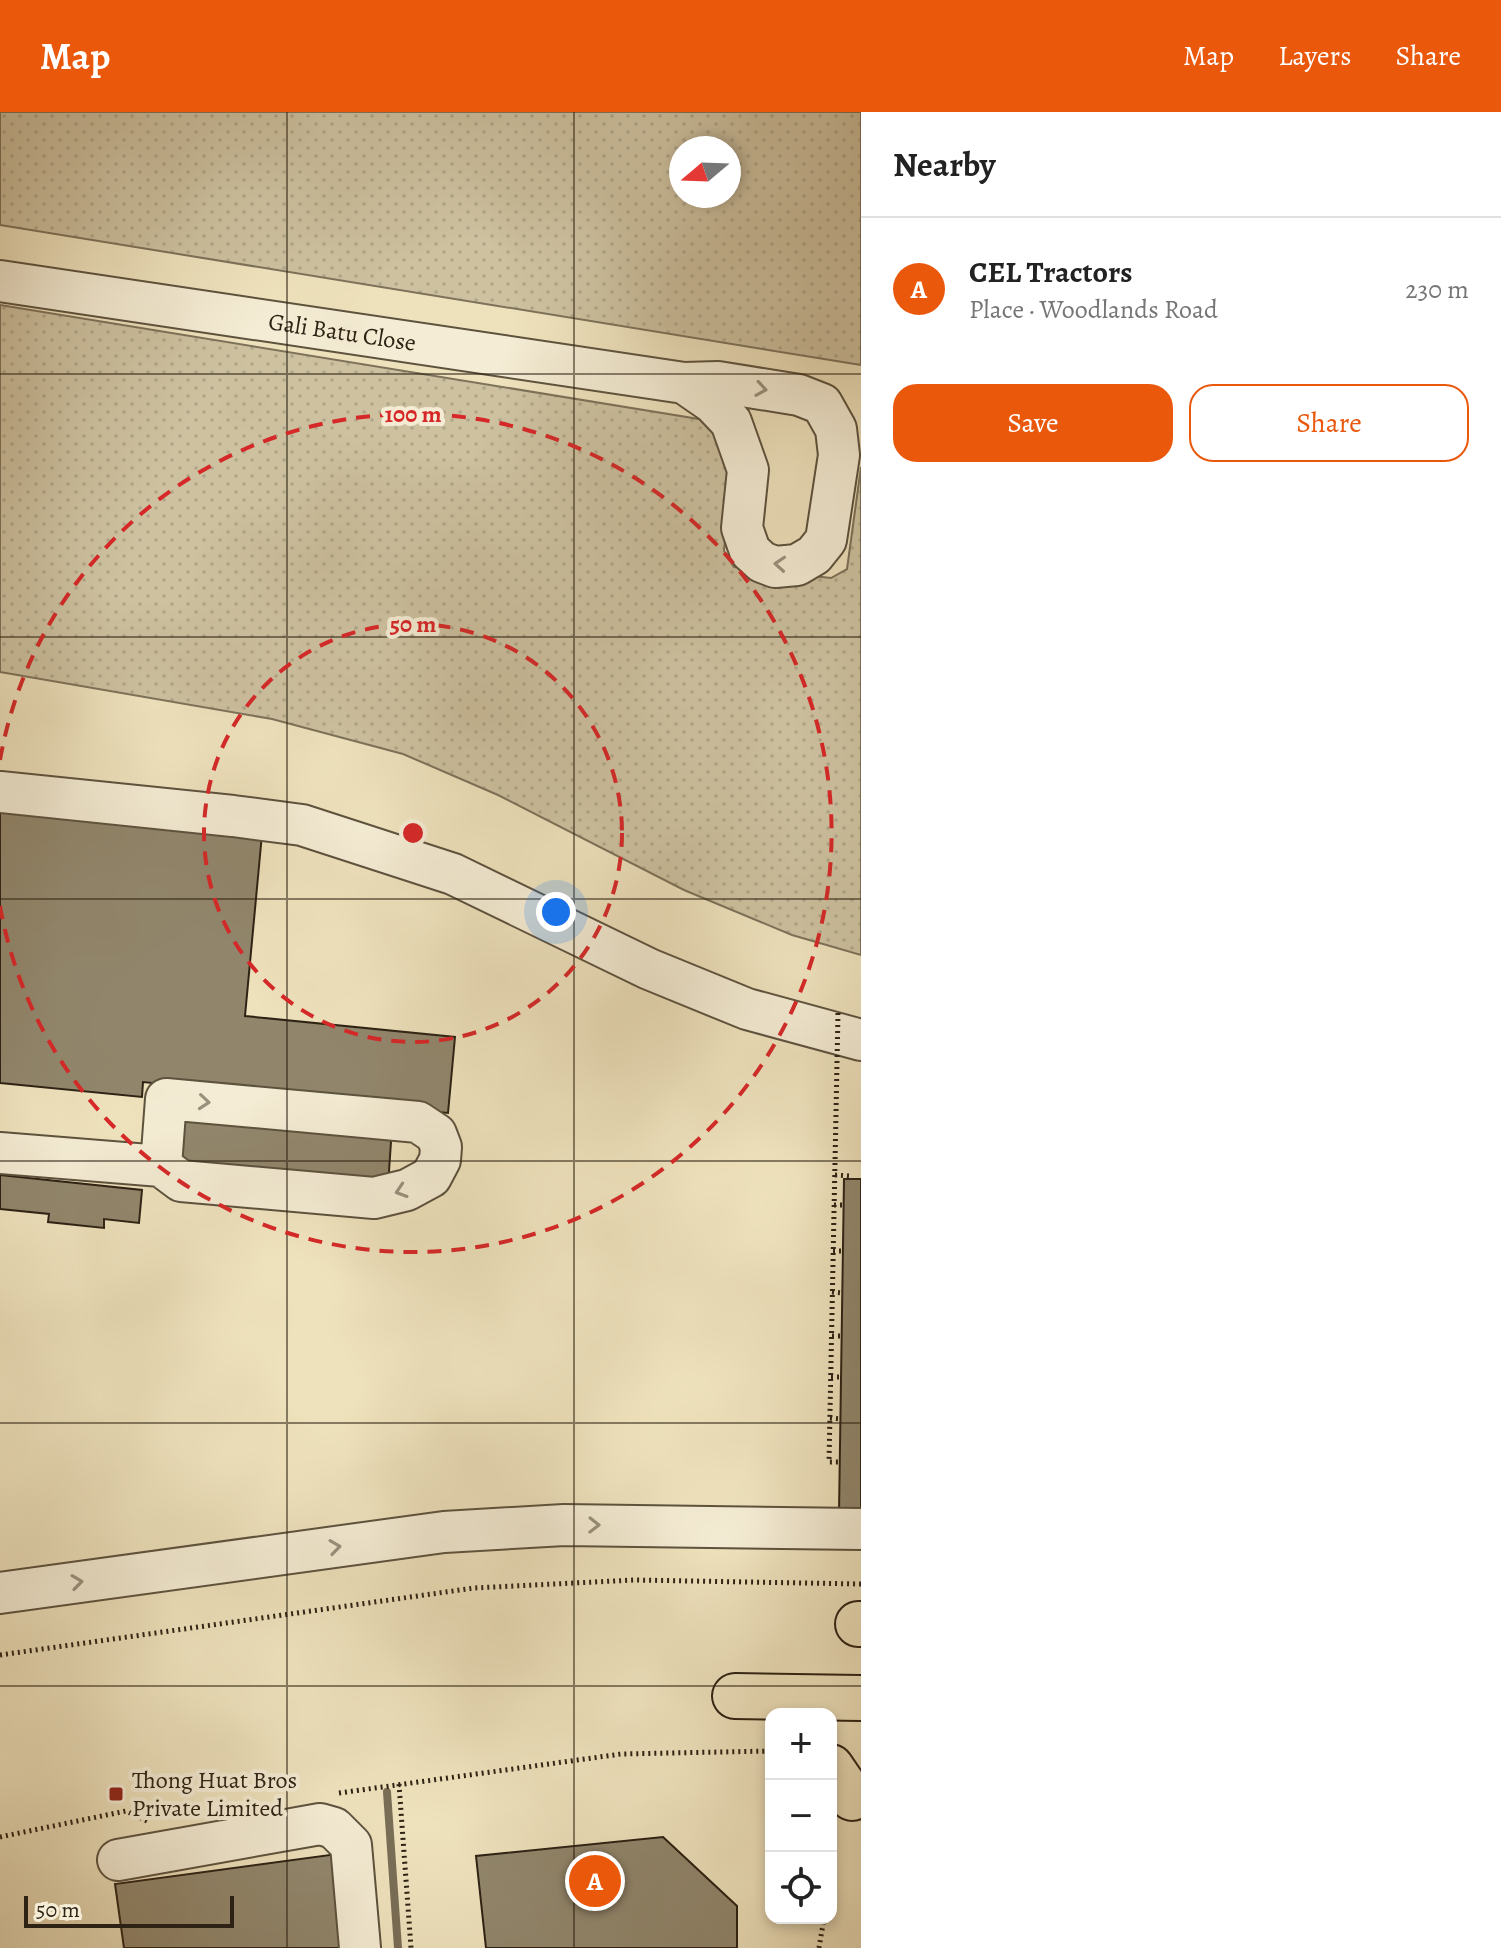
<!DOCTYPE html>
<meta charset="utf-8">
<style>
:root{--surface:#fff;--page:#f2f2f2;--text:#222;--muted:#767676;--line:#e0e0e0;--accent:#ea580c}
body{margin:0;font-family:Alegreya,serif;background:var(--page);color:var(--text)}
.controls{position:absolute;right:24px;bottom:24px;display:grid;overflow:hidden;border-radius:16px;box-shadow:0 4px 12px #0003}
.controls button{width:72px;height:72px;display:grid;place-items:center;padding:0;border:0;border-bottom:2px solid var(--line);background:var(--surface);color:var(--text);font:40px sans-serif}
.compass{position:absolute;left:669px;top:24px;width:72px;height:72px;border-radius:50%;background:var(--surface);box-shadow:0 4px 12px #0003;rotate:251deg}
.scale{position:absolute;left:24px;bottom:20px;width:210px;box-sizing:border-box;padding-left:8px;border:4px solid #2d2214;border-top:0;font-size:22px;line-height:28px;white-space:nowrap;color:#2d2214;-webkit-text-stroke:6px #f4ecd4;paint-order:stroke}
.you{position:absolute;left:556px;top:800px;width:28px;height:28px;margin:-20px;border:6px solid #fff;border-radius:50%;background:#1a73e8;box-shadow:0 0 0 12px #1a73e833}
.badge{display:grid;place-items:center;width:52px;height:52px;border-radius:50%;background:var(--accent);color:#fff;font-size:26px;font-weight:700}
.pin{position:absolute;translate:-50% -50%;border:4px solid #fff;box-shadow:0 2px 8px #0006}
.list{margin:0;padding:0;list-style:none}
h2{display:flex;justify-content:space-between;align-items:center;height:104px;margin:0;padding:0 32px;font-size:34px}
h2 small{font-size:26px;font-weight:400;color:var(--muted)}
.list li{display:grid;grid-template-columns:52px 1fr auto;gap:24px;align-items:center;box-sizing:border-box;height:144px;padding:0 32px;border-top:2px solid var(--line)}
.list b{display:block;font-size:30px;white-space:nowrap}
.list p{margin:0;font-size:26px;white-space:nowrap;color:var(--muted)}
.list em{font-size:26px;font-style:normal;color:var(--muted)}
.actions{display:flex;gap:16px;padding:24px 32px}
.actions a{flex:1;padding:18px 0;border:2px solid var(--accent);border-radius:24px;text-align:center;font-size:28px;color:var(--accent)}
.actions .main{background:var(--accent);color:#fff}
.icon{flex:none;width:44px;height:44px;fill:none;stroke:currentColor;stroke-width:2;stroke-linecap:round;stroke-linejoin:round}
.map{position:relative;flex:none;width:861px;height:1836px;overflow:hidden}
header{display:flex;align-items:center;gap:48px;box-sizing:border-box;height:112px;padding:0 40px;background:var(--accent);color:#fff}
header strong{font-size:38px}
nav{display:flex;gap:44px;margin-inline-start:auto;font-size:28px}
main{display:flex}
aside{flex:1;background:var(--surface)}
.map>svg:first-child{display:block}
.grass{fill:url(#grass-dots);stroke:#7d725a;stroke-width:2;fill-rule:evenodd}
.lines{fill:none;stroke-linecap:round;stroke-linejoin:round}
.stream{stroke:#796e57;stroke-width:8}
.building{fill:#91866c;stroke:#2d2214;stroke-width:2}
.minor-casing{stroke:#5d523e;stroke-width:44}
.major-casing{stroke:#2d2214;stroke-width:48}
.path{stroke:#2d2214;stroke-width:5;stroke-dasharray:2 4;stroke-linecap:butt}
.minor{stroke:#f4ecd4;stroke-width:40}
.major{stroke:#eee2bd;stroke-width:44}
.path-bridge{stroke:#2d2214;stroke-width:5;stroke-dasharray:2 4;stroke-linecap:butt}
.oneway{stroke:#9a917e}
.grid{fill:none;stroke:#2d2214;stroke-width:2;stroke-opacity:0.55}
.ring{fill:none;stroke:#d62828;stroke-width:4;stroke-dasharray:14 10}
.poi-dot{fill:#8f2418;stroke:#f4ecd4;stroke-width:3}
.labels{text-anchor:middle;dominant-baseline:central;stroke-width:8;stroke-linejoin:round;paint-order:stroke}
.street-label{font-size:24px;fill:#2d2214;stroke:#f4ecd4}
.poi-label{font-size:24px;fill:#2d2214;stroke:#f4ecd4;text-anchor:start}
.centre{fill:#d62828;stroke:#f4ecd4;stroke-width:4}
.ring-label{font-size:24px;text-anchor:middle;font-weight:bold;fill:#d62828;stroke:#f4ecd4;stroke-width:8;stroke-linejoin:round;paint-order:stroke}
</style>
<header>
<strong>Map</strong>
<nav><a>Map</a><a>Layers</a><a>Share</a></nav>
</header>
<main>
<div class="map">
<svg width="861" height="1836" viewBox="0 0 861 1836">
<defs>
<pattern id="grass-dots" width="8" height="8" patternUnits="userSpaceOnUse" patternTransform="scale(2)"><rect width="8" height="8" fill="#cdc1a0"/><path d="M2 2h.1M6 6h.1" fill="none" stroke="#b0a689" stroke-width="1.8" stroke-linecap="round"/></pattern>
</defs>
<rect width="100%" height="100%" fill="#eee2bd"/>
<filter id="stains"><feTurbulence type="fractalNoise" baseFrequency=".0025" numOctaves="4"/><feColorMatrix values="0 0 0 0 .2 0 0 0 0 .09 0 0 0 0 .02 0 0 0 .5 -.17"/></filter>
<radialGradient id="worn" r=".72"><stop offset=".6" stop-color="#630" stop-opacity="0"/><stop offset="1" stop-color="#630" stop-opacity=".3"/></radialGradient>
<path class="grass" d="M0 0H861V253L0 113ZM681 36H729V84H681Z
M0 193 711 309 734 333 724 439 734 455 831 466 847 457 861 355V843L792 823 684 778 498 683 403 642 272 607 0 560Z"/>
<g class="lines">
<path class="stream" d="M387 1680 398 1836"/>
</g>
<path class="building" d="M0 696 262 722 245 904 455 925 448 1001 143 970 142 985 0 971Z
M181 996 392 1015 388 1074 176 1054Z
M0 1063 142 1078 139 1111 104 1107V1116L48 1110 49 1102 0 1097Z
M844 1067H861V1401H839Z
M663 1725 737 1794V1836H486L476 1744Z
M337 1742 351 1836H124L115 1772Z"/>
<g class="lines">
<defs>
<g id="minor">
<path id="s1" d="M0 169 684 271 718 270 799 283 822 292 836 317 839 343 826 428 814 443 797 453 775 455 762 450 750 439 742 416 748 358 731 310 713 291 684 271"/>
<path d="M0 680 233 704 302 713 453 762 649 857 747 897 861 928"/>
<path d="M0 1041 161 1054 181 1069 374 1086 407 1078 431 1065 440 1048 441 1035 436 1022 418 1010 166 987 161 1054"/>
<path d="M0 1481 444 1420 564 1413 861 1417"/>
<path d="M118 1748 320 1712 334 1716 351 1733 360 1836"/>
</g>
<path id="major" d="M858 1512H861
M735 1584 861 1586
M831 1655 852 1686"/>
</defs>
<use href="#minor" class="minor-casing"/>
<use href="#major" class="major-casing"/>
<path class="path" d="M835 1063 851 1064
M834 1093H844
M833 1139H843
M832 1180 842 1181
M832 1224H842
M831 1265H842
M830 1306 841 1307
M0 1543 474 1476 634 1468 861 1472
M399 1672 411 1836
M339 1681 621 1642 771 1639
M0 1725 126 1699 147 1709
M831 1751V1757
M819 1836 824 1806"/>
<use href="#minor" class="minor"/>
<use href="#major" class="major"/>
<path class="path-bridge" d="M838 901 829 1350H840"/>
</g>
<defs><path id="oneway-chevron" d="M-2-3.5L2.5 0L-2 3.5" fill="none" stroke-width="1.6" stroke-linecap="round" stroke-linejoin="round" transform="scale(2)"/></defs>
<g class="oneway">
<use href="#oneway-chevron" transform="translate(761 277) rotate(9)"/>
<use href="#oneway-chevron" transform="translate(780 452) rotate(-176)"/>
<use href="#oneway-chevron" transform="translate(204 990) rotate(5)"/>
<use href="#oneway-chevron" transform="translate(401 1079) rotate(162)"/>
<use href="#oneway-chevron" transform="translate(594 1413) rotate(1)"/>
<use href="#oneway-chevron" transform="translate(335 1435) rotate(-8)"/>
<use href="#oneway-chevron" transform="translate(77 1470) rotate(-8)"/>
</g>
<path class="grid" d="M287 0V1836M574 0V1836M0 262H861M0 525H861M0 787H861M0 1049H861M0 1311H861M0 1574H861"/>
<g class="ring">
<circle cx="413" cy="721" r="209"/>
<path d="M0 648A419 419 0 1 1 0 794"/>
</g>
<rect class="poi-dot" x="108" y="1674" width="16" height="16" rx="4"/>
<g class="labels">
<g class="street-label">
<text stroke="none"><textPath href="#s1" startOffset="346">Gali Batu Close</textPath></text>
</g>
<g class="poi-label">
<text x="132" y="1668">Thong Huat Bros<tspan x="132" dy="28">Private Limited</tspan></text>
</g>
</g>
<circle cx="413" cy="721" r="12" class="centre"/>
<g class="ring-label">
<text x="413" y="310">100 m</text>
<text x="413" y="520">50 m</text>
</g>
<rect width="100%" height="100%" filter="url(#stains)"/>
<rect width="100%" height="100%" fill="url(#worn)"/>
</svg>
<div class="controls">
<button>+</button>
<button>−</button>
<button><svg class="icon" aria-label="locate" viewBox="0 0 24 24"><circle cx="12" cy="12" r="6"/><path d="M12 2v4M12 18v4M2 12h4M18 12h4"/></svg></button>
</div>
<svg class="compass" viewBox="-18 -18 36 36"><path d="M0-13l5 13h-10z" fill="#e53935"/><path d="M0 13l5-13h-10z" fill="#767676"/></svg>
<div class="scale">50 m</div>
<div class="you"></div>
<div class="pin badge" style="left:595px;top:1769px">A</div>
</div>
<aside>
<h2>Nearby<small></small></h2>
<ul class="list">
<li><span class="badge">A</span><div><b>CEL Tractors</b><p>Place · Woodlands Road</p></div><em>230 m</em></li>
</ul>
<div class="actions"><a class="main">Save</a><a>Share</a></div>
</aside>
</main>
